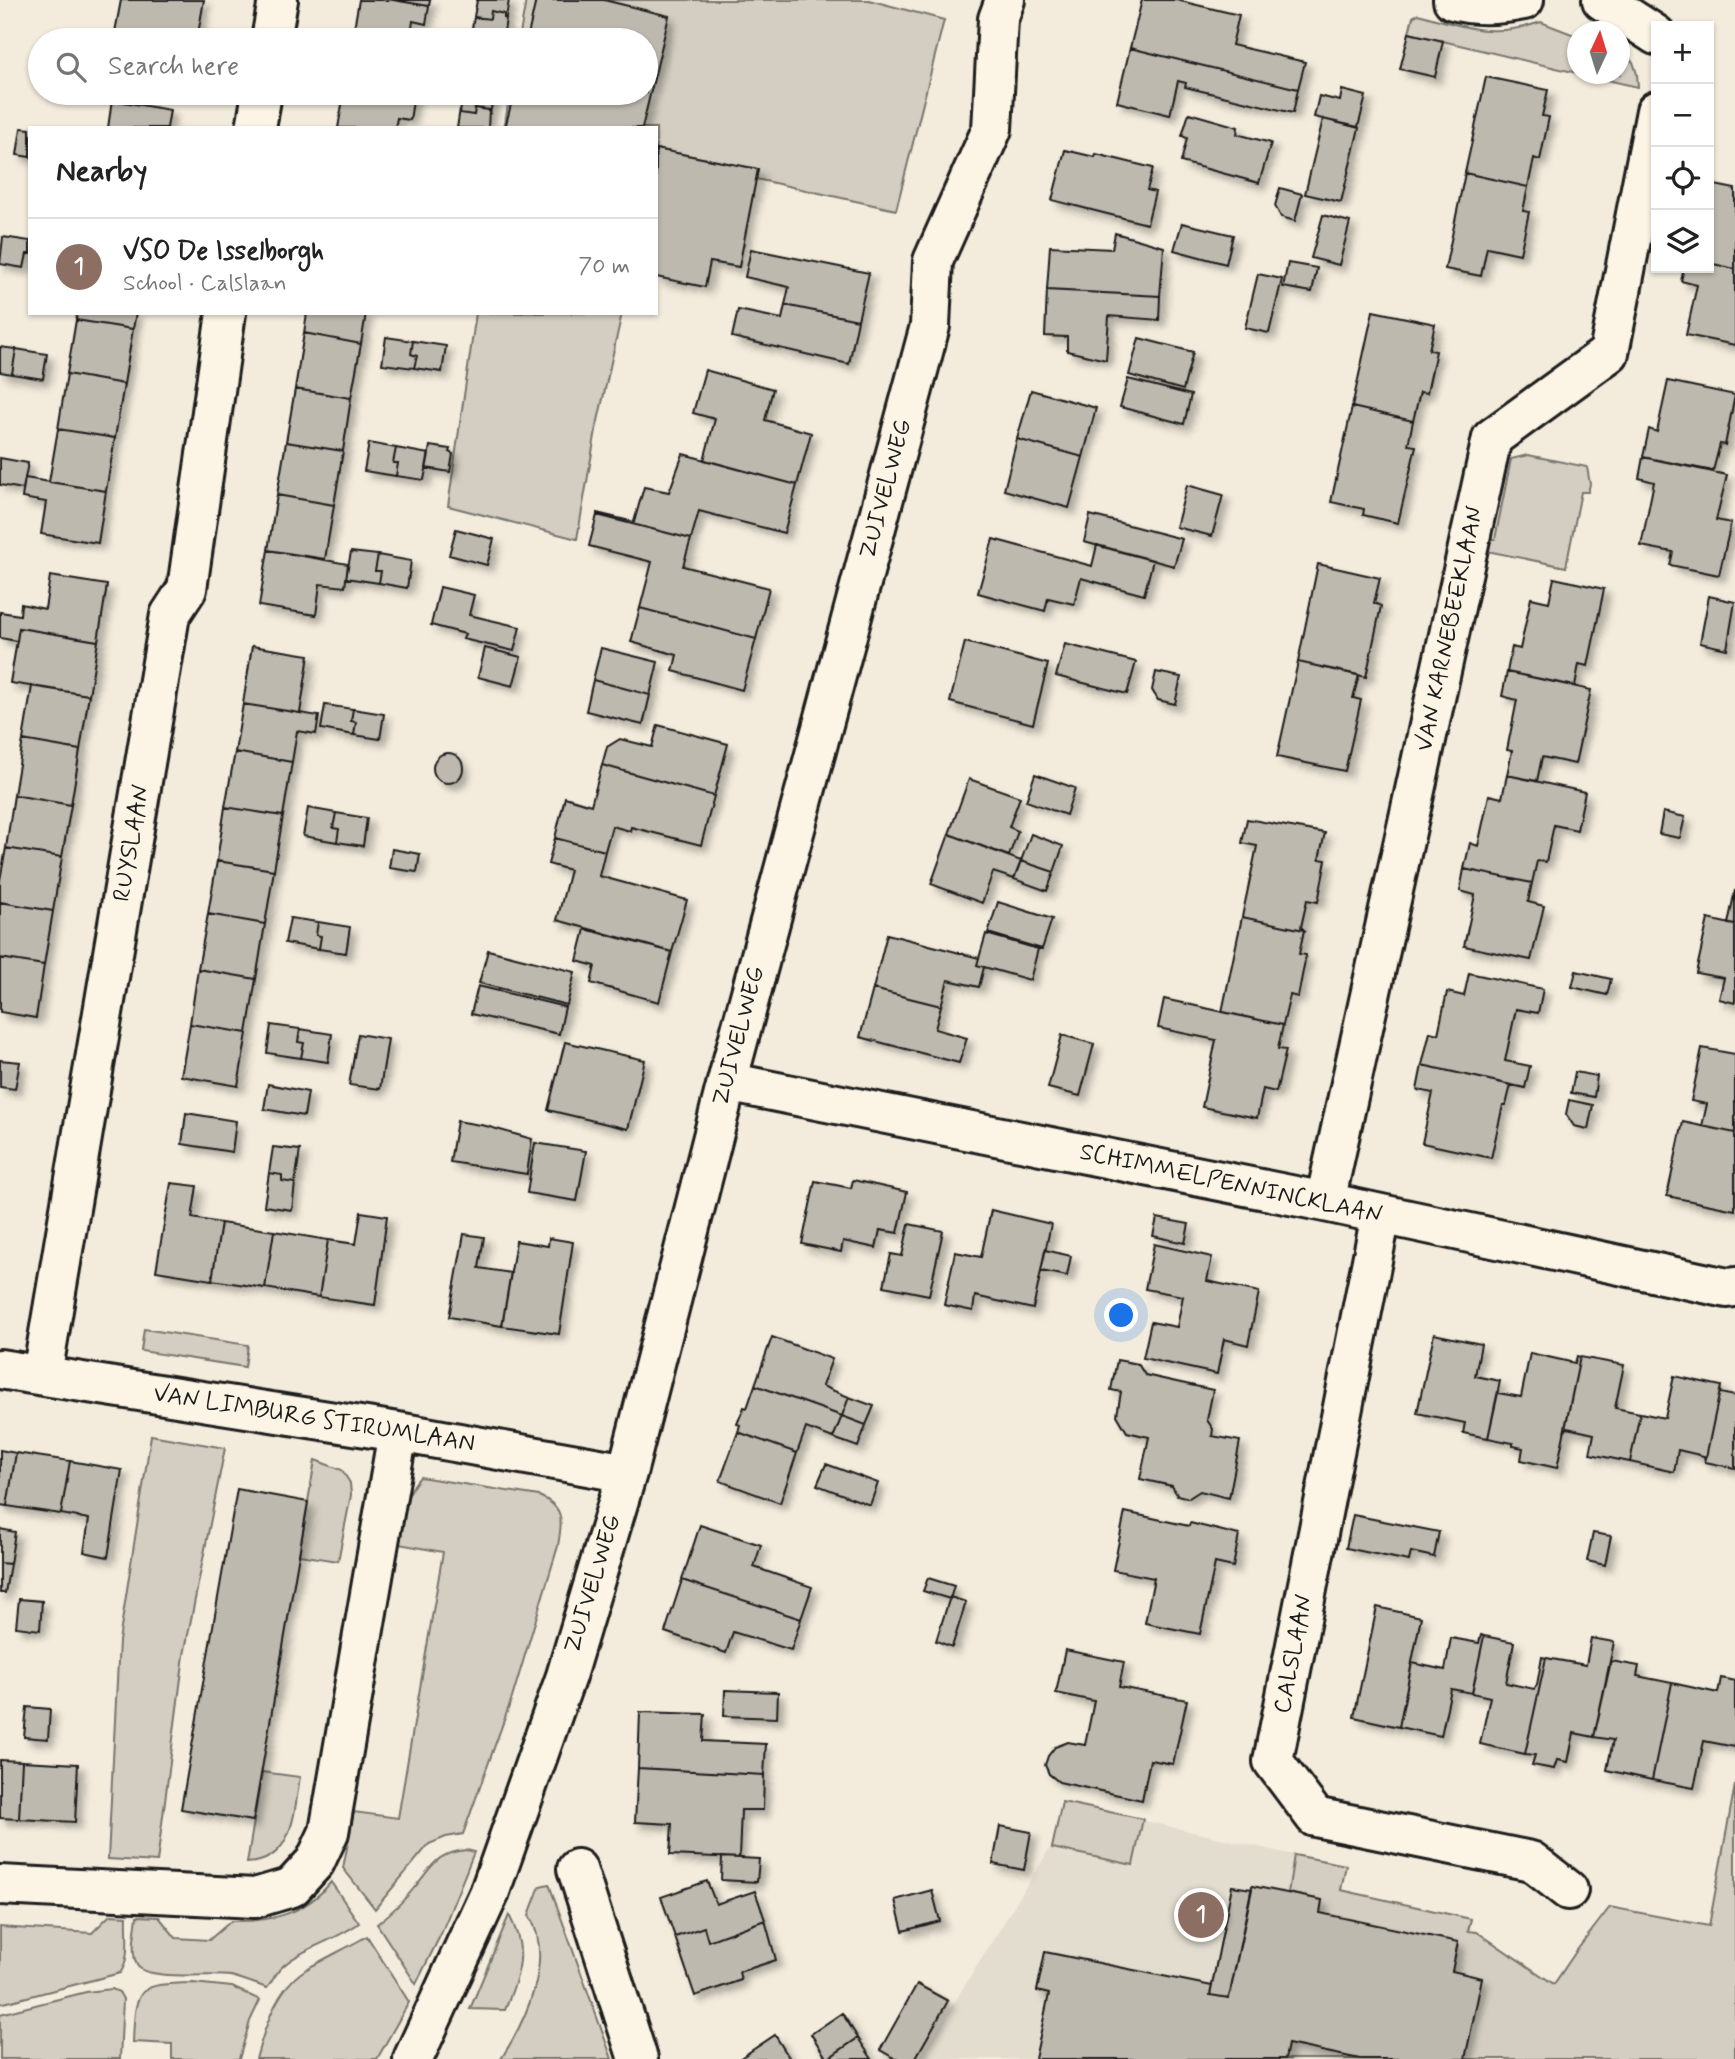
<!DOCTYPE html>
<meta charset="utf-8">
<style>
:root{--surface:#fff;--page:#f2f2f2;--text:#222;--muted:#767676;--line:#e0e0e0;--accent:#1c1c1c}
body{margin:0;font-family:Mynerve,sans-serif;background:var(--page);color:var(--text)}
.controls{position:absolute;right:21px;top:21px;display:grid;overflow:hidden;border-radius:0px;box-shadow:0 2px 5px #0004}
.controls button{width:63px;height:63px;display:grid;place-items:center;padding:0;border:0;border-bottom:2px solid var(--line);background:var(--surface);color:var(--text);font:35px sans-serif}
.compass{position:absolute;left:1567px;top:21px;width:63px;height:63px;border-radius:50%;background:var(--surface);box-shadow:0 2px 5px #0004;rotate:4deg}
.you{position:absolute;left:1122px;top:1316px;width:24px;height:24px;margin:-18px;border:5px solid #fff;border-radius:50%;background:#1a73e8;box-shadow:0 0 0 10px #1a73e833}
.badge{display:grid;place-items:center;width:46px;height:46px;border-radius:50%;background:var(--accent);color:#fff;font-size:23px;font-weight:700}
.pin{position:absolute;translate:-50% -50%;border:4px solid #fff;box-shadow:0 2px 7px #0006}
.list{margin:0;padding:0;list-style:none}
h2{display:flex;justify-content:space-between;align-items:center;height:91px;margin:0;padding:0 28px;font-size:30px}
h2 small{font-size:23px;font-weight:400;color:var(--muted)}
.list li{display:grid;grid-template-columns:46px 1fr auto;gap:21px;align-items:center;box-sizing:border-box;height:98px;padding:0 28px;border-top:2px solid var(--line)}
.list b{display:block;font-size:26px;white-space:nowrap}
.list p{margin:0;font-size:23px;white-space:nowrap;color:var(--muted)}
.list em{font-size:23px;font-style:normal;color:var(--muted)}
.icon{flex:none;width:38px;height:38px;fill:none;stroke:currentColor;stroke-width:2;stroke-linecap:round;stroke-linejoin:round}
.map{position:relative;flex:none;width:1735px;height:2059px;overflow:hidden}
.search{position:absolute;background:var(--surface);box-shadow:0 2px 5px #0004;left:28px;top:28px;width:630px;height:77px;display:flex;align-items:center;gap:18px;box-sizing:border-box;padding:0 24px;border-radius:38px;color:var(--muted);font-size:26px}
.panel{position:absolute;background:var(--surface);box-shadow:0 2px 5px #0004;left:28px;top:126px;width:630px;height:189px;border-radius:0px}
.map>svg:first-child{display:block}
.built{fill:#e3ddcf}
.green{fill:#d3cec1;stroke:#78756e;stroke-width:2}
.building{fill:#beb9ae;stroke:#1c1c1c;stroke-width:2;filter:url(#shadow)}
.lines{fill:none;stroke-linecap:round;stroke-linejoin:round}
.minor-casing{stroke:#1c1c1c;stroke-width:44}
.minor{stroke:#fcf5e5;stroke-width:38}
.labels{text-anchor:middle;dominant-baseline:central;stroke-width:5;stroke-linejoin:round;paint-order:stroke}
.street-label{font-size:24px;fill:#1c1c1c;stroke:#fcf5e5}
</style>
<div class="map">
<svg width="1735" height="2059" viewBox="0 0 1735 2059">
<defs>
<filter id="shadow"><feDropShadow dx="6" dy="6" stdDeviation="3.5" flood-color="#0004"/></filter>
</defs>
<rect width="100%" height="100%" fill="#f3ecdd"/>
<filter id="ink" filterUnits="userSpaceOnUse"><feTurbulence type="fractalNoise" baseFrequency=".0143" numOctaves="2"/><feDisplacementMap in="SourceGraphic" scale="14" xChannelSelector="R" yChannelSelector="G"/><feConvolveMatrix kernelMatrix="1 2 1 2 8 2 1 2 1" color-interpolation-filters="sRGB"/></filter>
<g filter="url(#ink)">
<path class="built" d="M1062 1802 1294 1855 1288 1893 1477 1932 1490 1942 1498 2059H919L1055 1840Z"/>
<path class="green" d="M526 0H869L944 20 896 210 756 179 758 169 656 149V128H504L510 93H646V40H519Z
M1418 14C1466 27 1492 39 1541 22L1577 36V73L1409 33 1413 17Z
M1620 54 1633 62 1637 74 1638 87 1580 74H1620Z
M476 313H622L596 430 577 539 448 506Z
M1528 455 1587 467 1590 484 1588 492H1581L1566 567 1487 551 1490 539H1495L1511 459Z
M144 1329 248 1345 245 1367 141 1351Z
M151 1435 225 1448 184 1655 157 1862 108 1859 119 1641Z
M315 1460 342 1470 350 1483 351 1495 338 1561 299 1555Z
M420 1477 539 1496C565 1507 562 1520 558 1546L512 1698 463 1834 446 1837 429 1844 375 1909 343 1868 354 1812 398 1818 443 1552 399 1544C402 1518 403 1496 420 1477Z
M262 1772 300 1777C294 1812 294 1861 247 1863Z
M1735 1785V2059H1255L1279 2025 1322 1900 1288 1893 1294 1855 1346 1865 1341 1890 1471 1919 1468 1931 1477 1932 1554 1984 1577 1950 1610 1907 1709 1926Z
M1062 1802 1143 1819 1133 1865 1052 1848Z
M467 1850 474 1852 441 1934 416 1984 377 1924C391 1913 403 1902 414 1888 432 1867 436 1852 467 1850Z
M331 1882 359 1923C337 1940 297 1950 280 1969 275 1975 272 1982 267 1988 255 1984 243 1979 231 1976 212 1973 145 1981 137 1965 130 1952 136 1929 137 1916L159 1917 176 1938 209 1940 231 1921C271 1922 305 1914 331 1882Z
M549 1884 612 2059H501C526 2020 555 1959 529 1915L540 1886Z
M110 1915 127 1916C126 1933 131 1959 120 1973L0 2004V1927L92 1933Z
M509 1915C529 1952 519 1973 505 2010L470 2009Z
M367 1936 409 2002 377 2059H256C265 2027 276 1989 305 1970 325 1958 347 1948 367 1936Z
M193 1983 232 1987 260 2000 250 2021 239 2059H172V2044L133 2042C135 1986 138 1984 193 1983Z
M112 1989 119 1992 123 1999 120 2059H0V2014L86 1992Z"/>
<path class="building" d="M121 0H204L197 40H167L115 32Z
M359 0H393L429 6 426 24 413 21 410 40H352Z
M393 0H430L429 6Z
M477 0H509L506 18H504V14L491 11 490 19 474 17Z
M536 0H604L669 16 642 128H505L514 93H646V40H527Z
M1142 0H1176L1239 15 1232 45 1305 62 1298 89 1130 48Z
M491 11 504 14V18H506L503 40H470L474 17 490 19Z
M1409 33 1443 41 1435 77 1400 69Z
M1130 48 1298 89 1293 113 1185 87 1186 83 1178 81 1170 115 1117 102Z
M1486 77 1548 90 1542 116 1549 117 1540 160 1534 158 1528 187 1465 173Z
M1342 90 1366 96 1358 127 1314 117 1319 96 1340 101Z
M344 93H363L413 101 410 120 397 118 395 128H338Z
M363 93H414L413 101Z
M463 93H494L490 114 489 110 475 108 474 115 460 113Z
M112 100 170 110 167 128H108Z
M475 108 489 110 488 128H457L460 109V113L474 115Z
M1189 113 1238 127 1237 134 1271 143 1259 183 1181 162 1187 138 1182 136Z
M1323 119 1359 128 1341 202 1305 194Z
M21 128 30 129V157L17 155Z
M656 149 758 169 739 267 710 262 705 287 656 277Z
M1065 150 1095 157 1096 154 1153 168 1147 190 1155 192 1147 224 1052 200Z
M1465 173 1528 187 1523 211 1529 212 1520 254 1487 247 1481 276 1445 269Z
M1710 184 1735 189V269L1709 263Z
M1280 188 1302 194 1295 221 1281 217 1275 206Z
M1323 215 1350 222 1339 265 1311 258Z
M1182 223 1233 235 1226 264 1174 250Z
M1115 233 1164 247 1160 296 1047 290 1050 246 1112 249Z
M3 237 30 241V254H27L24 268 0 264Z
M751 249 869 273 858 320 785 305 789 287 745 277Z
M1288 263 1317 268 1312 292 1283 287Z
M1709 263 1735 269V345L1686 335 1697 285 1681 281 1684 268H1709Z
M1258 274 1282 279 1269 333 1245 328Z
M1047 290 1160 296 1159 320 1109 316 1106 360 1067 351V337L1045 336Z
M785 305 858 320 849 364 732 337 738 310 782 319Z
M1373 311 1435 324 1429 350 1436 351 1427 393 1420 392 1413 421 1352 407Z
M77 313H136L133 329 76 320Z
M307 313H366L361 344 304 333Z
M76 320 133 329 124 384 67 374Z
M304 333 361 344 351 398 295 389Z
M386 337 413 341 411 354 417 356 414 368 382 364Z
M1139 338 1193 352 1183 390 1129 375Z
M413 341 446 346 442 372 414 368 417 356 411 354Z
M0 347 16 349 12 374 0 372Z
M16 349 47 354 43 379 12 374Z
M705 370 773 389 765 420 811 433 797 485 704 460 715 419 693 413Z
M67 374 124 384 115 438 58 429Z
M1128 379 1191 395 1184 424 1120 407Z
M1668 381 1735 395 1725 445 1720 444 1713 471 1643 457 1649 429 1657 432Z
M295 389 351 398 343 451 286 442Z
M1031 390 1096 408 1083 457 1017 439Z
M1352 407 1413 421 1408 445 1416 446 1398 523 1363 515 1364 509 1331 502Z
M58 429 115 438 106 491 49 482Z
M1017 439 1083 457 1069 508 1004 490Z
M286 442 343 451 334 505 277 495Z
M369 443 396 448 393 463H398L396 476 364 471Z
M430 446 450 449 449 452 453 454 450 472 426 468Z
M396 448 429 454 424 480 396 476 398 463H393Z
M683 454 797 485 784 533 699 511 691 539 597 515V513L634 522 644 487 669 492Z
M1643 457 1727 475 1716 520 1731 523 1719 575 1670 565 1673 552 1641 546 1654 482 1639 478Z
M0 458 28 463 23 489 0 485Z
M25 478 106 491 98 543 41 534 46 502 22 498Z
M1187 485 1223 495 1212 536 1176 527Z
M277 495 334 505 325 559 268 550Z
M597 515 691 539 683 566 769 588 756 639 640 608 652 562 589 546Z
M1090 515 1182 539 1174 566 1084 542Z
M456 529 494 539 487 565 449 555Z
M993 539 1092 566 1097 545 1153 560 1144 595 1081 578 1074 604 1048 598 1045 611 978 593Z
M268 550 348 564 345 587 320 584 316 615 259 606Z
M351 552 378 555 375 571H381L379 583 346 578Z
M378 555 411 561 407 588 379 583 381 571H375Z
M1318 564 1380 578 1374 603 1381 606 1366 677 1298 662Z
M50 576 107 585 98 641 19 628 17 641 0 638V612L20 615 21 604 45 609Z
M1554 578 1604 589 1588 666 1579 664 1575 686 1507 672 1512 647 1520 649 1531 598 1549 602Z
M440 587 474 595 469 615 520 627 514 651 463 639 465 634 431 625Z
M1709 596 1735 602 1727 649 1700 643Z
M640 608 756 639 742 690 673 671 677 655 631 642Z
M19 628 98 641 89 695 10 683Z
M965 642 1048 664 1033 724 950 702Z
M1065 644 1136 662 1127 694 1056 676Z
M252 646 309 655 300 713 243 704Z
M485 648 521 657 513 686 478 677Z
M601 648 658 662 650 695 593 680Z
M1298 662 1359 675 1353 698 1361 700 1345 771 1277 757Z
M1156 672 1181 677 1175 704 1158 700 1152 690Z
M1507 672 1591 690 1575 764 1542 757 1537 781 1507 775 1512 751 1507 750 1517 700 1502 696Z
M593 680 650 695 643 725 586 711Z
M32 686 89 695 80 750 23 740Z
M243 704 319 716 316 734 297 731 292 762 235 752Z
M325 705 353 709 351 721 356 722 354 735 321 729Z
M353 709 384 714 380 739 354 735 356 722 351 721Z
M658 725 728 744 714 796 602 765 607 747 620 739 652 747Z
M23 740 80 750 71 805 14 795Z
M235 752 292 762 283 816 225 807Z
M433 768a15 15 0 1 1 30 0a15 15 0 1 1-30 0Z
M602 765 714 796 701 845 631 827 630 831 612 826 605 851 555 838 565 797 591 805Z
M1035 774 1075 788 1066 815 1026 801Z
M1507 775 1585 792 1577 830 1554 825 1546 862 1537 861 1532 883 1464 869 1470 843 1478 846 1489 795 1502 798Z
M969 779 1020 797 1009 827 1018 831 1009 856 949 834Z
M14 795 71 805 62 857 6 848Z
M225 807 283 816 274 870 217 861Z
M308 808 336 813 333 828 339 829 337 842 303 836Z
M1663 812 1685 817 1680 838 1659 834Z
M336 813 367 818 363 846 337 842 339 829 333 828Z
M1247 819 1325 833 1319 859 1326 860 1318 902 1307 900 1301 927 1304 930 1242 917 1257 846 1242 843Z
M949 834 1021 861 1014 879 993 872 982 903 931 884Z
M1031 834 1063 846 1054 872 1021 861Z
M555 838 605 851 599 876 687 900 672 952 557 920 570 870 548 864Z
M6 848 62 857 53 911 0 902V880Z
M392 849 420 854 417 872 389 868Z
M217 861 274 870 265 924 208 914Z
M1021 861 1054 872 1047 891 1014 879Z
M1464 869 1532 883 1528 902 1544 906 1531 960 1464 946 1475 895 1460 891Z
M1735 890V925L1728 924Z
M0 902 53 911 44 965 0 958Z
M998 902 1052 919 1042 949 988 933Z
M208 914 265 924 256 979 198 969Z
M1242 917 1304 930 1299 954 1306 955 1298 997 1290 995 1283 1025 1222 1012Z
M290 918 318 922 316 935 321 936 319 949 285 943Z
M1708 919 1735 925V1003L1719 999 1724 978 1696 973Z
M318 922 350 927 346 953 319 949 321 936 316 935Z
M585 929 672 952 659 1002 591 983 595 966 577 961Z
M887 934 979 958 977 965 984 967 979 987 948 980 941 1006 873 989Z
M986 934 1038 949 1030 980 977 965Z
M488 950 575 972 567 1005 479 983Z
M0 958 44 965 36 1018 0 1012Z
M198 969 256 979 247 1033 190 1024Z
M1576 971 1611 979 1607 995 1572 987Z
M1469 973 1543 989 1538 1013 1516 1009 1505 1061 1530 1066 1525 1088 1422 1065 1430 1032 1438 1034 1447 992 1464 996Z
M478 986 565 1007 559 1034 471 1014Z
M873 989 941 1006 935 1029 967 1038 959 1063 860 1037Z
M1164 999 1283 1025 1278 1049 1286 1050 1276 1092 1263 1089 1257 1118 1202 1107 1216 1040 1158 1028Z
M190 1024 247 1033 238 1086 181 1076Z
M271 1025 300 1029 298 1042 304 1043 301 1058 267 1053Z
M300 1029 332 1034 328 1062 301 1058 304 1043 298 1042Z
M358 1034 388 1039 380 1089 349 1085Z
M1062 1035 1094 1044 1080 1096 1048 1088Z
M565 1042 645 1060 628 1129 548 1110Z
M1702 1048 1735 1054V1133L1702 1126 1707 1104 1691 1101Z
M0 1060 20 1062 15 1089 0 1087Z
M1422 1065 1511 1085 1506 1105H1503L1491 1158 1422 1143 1433 1093 1417 1090Z
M1575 1072 1597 1076 1594 1097 1571 1093Z
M268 1084 308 1092 304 1116 264 1109Z
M1569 1100 1593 1105 1588 1129 1574 1126 1566 1114Z
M186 1113 236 1121 232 1152 182 1144Z
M457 1121 486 1126 532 1139 527 1174 450 1162Z
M1683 1122 1735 1133V1210L1667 1196Z
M535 1143 586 1151 577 1201 527 1193Z
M273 1147 300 1150 295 1183 282 1181V1175L269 1173Z
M269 1173 282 1175V1181L295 1183 292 1210 264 1206Z
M853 1180 907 1192 898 1233 880 1230 876 1248 843 1241 841 1252 802 1244 815 1181 851 1188Z
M171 1183 197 1186 192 1218 221 1223 212 1280 156 1271Z
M991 1210 1051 1224 1033 1309 975 1296 973 1311 944 1305 955 1252 981 1257Z
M361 1212 387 1216 375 1305 319 1297 328 1240 356 1244Z
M1157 1218 1189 1224 1185 1243 1153 1236Z
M221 1223 274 1231 265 1288 212 1280Z
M909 1224 943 1231 929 1295 884 1286 891 1254 902 1256Z
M274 1231 328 1240 319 1297 265 1288Z
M464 1234 484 1237 479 1268 511 1273 502 1326 449 1317Z
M549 1238 573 1242 559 1334 502 1326 516 1241 548 1246Z
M1154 1244 1212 1257 1207 1281 1259 1292 1248 1345 1224 1339 1217 1374 1143 1358 1151 1322 1177 1327 1183 1296 1145 1289Z
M1045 1250 1071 1256 1067 1276 1041 1271Z
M1434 1334 1481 1344 1475 1376 1500 1381 1488 1438 1463 1433 1465 1423 1417 1413Z
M772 1337 832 1359 822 1386 849 1397 842 1416 755 1385Z
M1530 1353 1575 1363 1577 1356 1580 1357 1557 1468 1521 1460 1523 1448 1513 1446V1443L1488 1438 1498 1393 1521 1397Z
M1580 1357 1624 1365 1615 1408 1640 1413 1630 1462 1590 1454 1594 1434 1567 1428 1564 1433Z
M1117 1360 1138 1364 1145 1375 1213 1390 1207 1420 1213 1429 1212 1436 1240 1441 1229 1498 1200 1491 1189 1498 1177 1495 1172 1486 1140 1479 1149 1437 1127 1432 1117 1415 1121 1392 1111 1390Z
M1674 1376 1721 1386 1705 1462 1704 1456 1678 1450 1674 1472 1630 1462 1640 1413 1665 1418Z
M755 1385 842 1416 833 1438 806 1428 797 1453 738 1432 740 1425 737 1424 744 1407 747 1408Z
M1721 1386 1720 1393 1735 1396V1468L1705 1462Z
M849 1397 874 1406 866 1425 842 1416Z
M842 1416 866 1425 858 1447 833 1438Z
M738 1432 797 1453 780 1503 720 1481Z
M0 1450 16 1453 7 1506 0 1505Z
M16 1453 70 1461 61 1514 7 1506Z
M70 1461 122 1470 108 1557 84 1552 89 1519 61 1514Z
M826 1464 878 1483 870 1505 817 1485Z
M237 1489 308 1502 253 1821 181 1809Z
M1125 1512 1189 1526 1190 1523 1239 1535 1233 1567 1215 1563 1200 1634 1145 1623 1154 1578 1113 1570Z
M1353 1515 1439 1532 1434 1557 1411 1552 1409 1561 1346 1548Z
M700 1525 761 1545 754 1567 812 1587 801 1619 682 1580Z
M0 1529 15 1532 10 1564 0 1563Z
M1593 1533 1611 1536 1605 1565 1587 1561Z
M0 1563 10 1564 5 1593H0Z
M928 1578 954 1586 950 1599 923 1591Z
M682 1580 801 1619 791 1650 733 1632 726 1653 665 1632Z
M950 1597 966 1602 952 1647 936 1641Z
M19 1599 42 1601 40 1630 16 1627Z
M1377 1607 1421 1617 1399 1727 1354 1717Z
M1481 1635 1484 1636 1472 1693 1451 1689 1441 1736 1399 1727 1412 1663 1445 1670 1451 1638 1479 1643Z
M1484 1636 1514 1642 1506 1683 1534 1689 1537 1685 1542 1657 1546 1658 1525 1754 1480 1744 1490 1697 1472 1693Z
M1591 1638 1614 1642 1594 1737 1574 1733 1568 1762 1557 1760 1554 1769 1532 1765 1535 1755 1525 1754 1546 1658 1586 1665Z
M1065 1650 1124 1662 1119 1687 1187 1700 1173 1764 1150 1760 1142 1800 1059 1782 1049 1774 1045 1765 1048 1756 1055 1747 1068 1742 1085 1745 1094 1701 1056 1693Z
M1611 1661 1639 1666 1637 1676 1672 1683 1652 1780 1607 1770 1613 1740 1594 1737Z
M1721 1678 1735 1681V1747L1704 1741 1694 1788 1652 1780 1672 1683 1718 1693Z
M725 1690 778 1692 777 1718 724 1716Z
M27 1707 50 1709 48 1739 24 1737Z
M640 1712 705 1714 703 1741 766 1744 764 1775 638 1768Z
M0 1760 22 1761 19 1819 0 1818Z
M22 1761 78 1764 75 1822 19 1819Z
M638 1768 764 1775 763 1810H741L739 1858 670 1855 672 1824 635 1822Z
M1000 1826 1031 1832 1024 1870 993 1864Z
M722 1857 759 1859 757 1882 721 1880Z
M707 1881 716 1904 755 1891 765 1920 708 1941 704 1927 675 1937 661 1897Z
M1232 1886 1252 1889 1229 1998 1210 1995Z
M1252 1886 1322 1900 1320 1913 1458 1942 1452 1971 1482 1978 1465 2059H1360L1288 2044 1285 2059H1035L1049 1994 1037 1991 1045 1952 1212 1986 1210 1995 1229 1998Z
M932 1890 940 1921 903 1931 895 1900Z
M765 1920 776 1960 739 1972 741 1980 695 1996 675 1937 704 1927 708 1941Z
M917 1984 948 2001 915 2059H896L880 2050Z
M842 2013 858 2038 827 2059 811 2034Z
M775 2035 790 2059H739Z
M858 2038 872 2059H827Z"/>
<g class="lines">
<defs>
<path id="minor" d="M1453 0C1477 7 1500 5 1524 0
M1602 0 1656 35
M271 40 278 0
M256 128 262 93
M727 1082 1325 1202 1727 1288 1735 1287
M1325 1202 1492 438 1609 353 1656 111
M1381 1215 1273 1761 1315 1817 1531 1861 1568 1890
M0 1369 398 1432 627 1473
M42 1375 170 615 187 589 226 313
M577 1869 638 2059
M0 1885 255 1898 292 1887 315 1862 329 1832 398 1432
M413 2059 489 1894 566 1676 627 1473 727 1082 930 326 933 261 992 129 998 19 1005 0"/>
</defs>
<use href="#minor" class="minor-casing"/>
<use href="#minor" class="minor"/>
</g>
</g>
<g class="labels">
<g class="street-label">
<text transform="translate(886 489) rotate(-75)">ZUIVELWEG</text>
<text transform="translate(1450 629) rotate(-78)">VAN KARNEBEEKLAAN</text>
<text transform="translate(132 843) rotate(-80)">RUYSLAAN</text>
<text transform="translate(739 1036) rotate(-75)">ZUIVELWEG</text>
<text transform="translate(1231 1184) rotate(12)">SCHIMMELPENNINCKLAAN</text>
<text transform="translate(314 1419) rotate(9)">VAN LIMBURG STIRUMLAAN</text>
<text transform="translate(593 1584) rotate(-73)">ZUIVELWEG</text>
<text transform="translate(1294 1654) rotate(-79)">CALSLAAN</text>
</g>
</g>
</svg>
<div class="controls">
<button>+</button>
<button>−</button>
<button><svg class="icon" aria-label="locate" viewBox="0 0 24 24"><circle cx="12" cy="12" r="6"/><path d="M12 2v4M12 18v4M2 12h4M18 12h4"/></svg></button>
<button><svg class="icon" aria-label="layers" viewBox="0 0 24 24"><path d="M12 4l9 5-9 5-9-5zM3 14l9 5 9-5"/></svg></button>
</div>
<svg class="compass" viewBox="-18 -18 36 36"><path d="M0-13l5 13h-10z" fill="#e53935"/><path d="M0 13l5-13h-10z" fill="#767676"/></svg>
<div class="you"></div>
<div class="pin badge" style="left:1201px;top:1915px;background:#8d6e63">1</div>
<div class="search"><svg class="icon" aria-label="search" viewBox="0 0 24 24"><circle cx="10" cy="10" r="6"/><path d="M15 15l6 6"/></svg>Search here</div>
<section class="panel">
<h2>Nearby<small></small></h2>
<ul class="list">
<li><span class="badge" style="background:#8d6e63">1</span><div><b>VSO De Isselborgh</b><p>School · Calslaan</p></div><em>70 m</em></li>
</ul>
</section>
</div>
